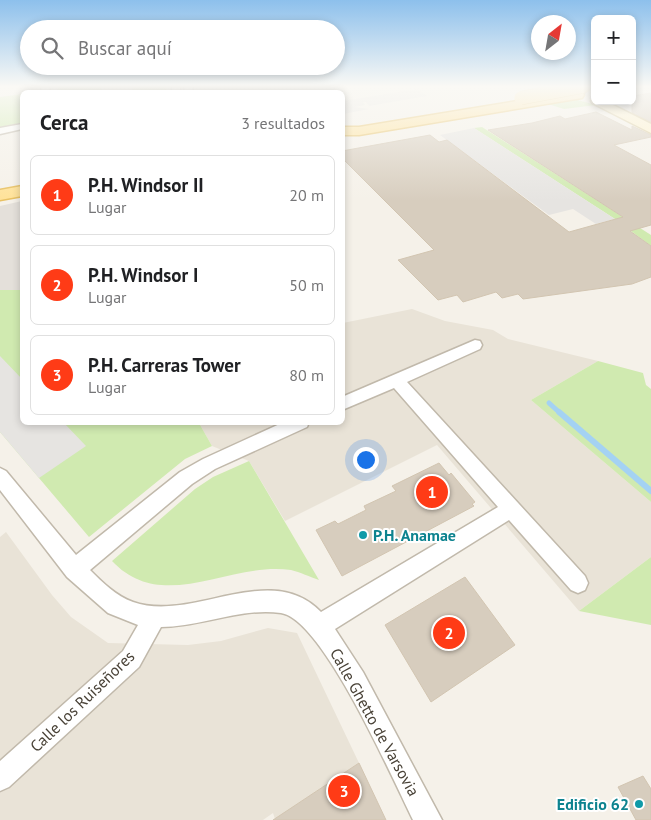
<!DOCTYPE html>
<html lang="es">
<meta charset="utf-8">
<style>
:root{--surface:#fff;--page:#f2f2f2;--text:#202124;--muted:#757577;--line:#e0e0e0;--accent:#ff3b16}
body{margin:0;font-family:"PT Sans",sans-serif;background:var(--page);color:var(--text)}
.controls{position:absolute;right:15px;top:15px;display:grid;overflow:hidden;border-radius:8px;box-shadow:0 2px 8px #0003}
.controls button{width:45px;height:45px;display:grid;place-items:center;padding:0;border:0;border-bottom:1px solid var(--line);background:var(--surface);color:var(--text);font:25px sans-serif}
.compass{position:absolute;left:531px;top:15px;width:45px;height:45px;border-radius:50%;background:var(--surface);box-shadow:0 2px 8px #0003;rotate:31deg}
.you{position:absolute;left:365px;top:459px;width:18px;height:18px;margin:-12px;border:4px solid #fff;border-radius:50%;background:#1a73e8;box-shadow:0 0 0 8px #1a73e833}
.badge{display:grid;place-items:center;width:32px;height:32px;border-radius:50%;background:var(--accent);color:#fff;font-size:16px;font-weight:700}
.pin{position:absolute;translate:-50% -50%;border:2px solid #fff;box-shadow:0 1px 5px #0006}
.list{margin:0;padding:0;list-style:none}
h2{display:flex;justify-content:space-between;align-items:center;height:65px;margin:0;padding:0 20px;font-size:21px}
h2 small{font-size:16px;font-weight:400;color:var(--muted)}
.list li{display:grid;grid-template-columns:32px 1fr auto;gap:15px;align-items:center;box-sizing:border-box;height:80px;margin:0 10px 10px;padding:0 10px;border:1px solid var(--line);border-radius:8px}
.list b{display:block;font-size:19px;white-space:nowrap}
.list p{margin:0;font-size:16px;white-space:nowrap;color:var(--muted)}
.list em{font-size:16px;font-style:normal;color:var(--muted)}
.icon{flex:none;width:28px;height:28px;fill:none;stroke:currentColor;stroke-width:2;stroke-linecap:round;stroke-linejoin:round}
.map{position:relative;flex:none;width:651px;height:820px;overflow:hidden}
.search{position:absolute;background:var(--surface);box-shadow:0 2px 8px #0003;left:20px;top:20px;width:325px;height:55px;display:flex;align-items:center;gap:12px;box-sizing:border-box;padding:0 18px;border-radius:28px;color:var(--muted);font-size:19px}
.panel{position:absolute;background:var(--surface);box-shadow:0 2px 8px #0003;left:20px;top:90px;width:325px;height:335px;border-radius:8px}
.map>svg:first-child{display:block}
.residential{fill:#e9e3d7}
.industrial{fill:#e4e0da}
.green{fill:#d0eab0}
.parking{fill:#e6e4e1}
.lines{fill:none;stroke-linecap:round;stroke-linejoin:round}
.stream-far1{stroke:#a4d2f3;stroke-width:5}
.stream{stroke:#a4d2f3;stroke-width:6}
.building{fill:#d7cdbe;stroke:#d2c5b1}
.secondary-tunnel{stroke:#d3cec5;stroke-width:12;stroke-dasharray:12 5.5;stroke-linecap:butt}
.street-casing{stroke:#c1b9ab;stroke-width:3}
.secondary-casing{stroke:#d6c697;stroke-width:3}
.primary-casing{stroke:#e8c163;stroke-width:3}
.street{fill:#fff;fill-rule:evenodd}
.secondary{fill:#fff2c9;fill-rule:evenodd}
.primary{fill:#ffe298;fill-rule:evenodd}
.primary-bridge-casing{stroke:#e8c163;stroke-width:14;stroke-linecap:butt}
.primary-bridge{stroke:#ffe298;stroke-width:13}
.culture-dot{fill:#0f9aa8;stroke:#fff;stroke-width:2}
.labels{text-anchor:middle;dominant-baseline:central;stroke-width:4;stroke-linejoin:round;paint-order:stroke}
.near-culture-label{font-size:16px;font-weight:bold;fill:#0d838f;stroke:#fff;text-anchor:start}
.near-street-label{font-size:16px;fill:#494237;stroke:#fff}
</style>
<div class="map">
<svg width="651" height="820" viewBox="0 0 651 820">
<rect width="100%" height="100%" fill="#f5f1e9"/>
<path class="residential" d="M412 309 445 321 493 330 508 339 598 361 531 400 651 502V557L579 611 437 445 285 521 249 461 212 446 199 423 342 422 343 323Z
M6 532 52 595 71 617 108 643 188 645 221 641 268 628 297 633 359 763 275 819 273 813 263 820H0V537Z"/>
<path class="industrial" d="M22 201V290H0V206Z"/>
<path class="green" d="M58 86H101L102 92H57Z
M167 86 166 92H126L132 90 133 87Z
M22 94V123L0 127V97Z
M574 99 596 105 564 109 548 104Z
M482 127 651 235V246L615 219 474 128Z
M0 290H22V422L199 423 212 446 185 459 89 537 0 432Z
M598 361 643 373 646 385 651 389V502L531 400Z
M249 461 319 580C310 577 300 572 291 570 229 561 163 615 112 561L195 489 213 477Z
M651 557V625L579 611Z"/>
<path class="parking" d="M417 89 427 96 369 106 366 102H363L365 105 354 107 369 109 343 114V101Z
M474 128 615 219 596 224 573 209 549 215 440 135Z
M0 356 22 379V422L64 423 86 446 39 478 0 432Z"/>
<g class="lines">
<path class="stream-far1" d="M549 403 560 413"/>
<path class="stream" d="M559 412 651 491"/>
</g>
<path class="building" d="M651 93V122L632 113V96Z
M596 112 632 130V126L651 135V137L614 145 651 165V225L630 231 651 246V277L632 284 523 299 518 294 502 298 496 292 463 302 457 295 438 300 398 260 434 250 342 158V151L430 135 439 142 447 140 569 232 623 217 488 130 532 123 560 116 565 119Z
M439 463 449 475 451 473 475 502 472 504 474 506 342 576 316 530 335 521 338 524 366 510 364 506 396 491 392 486Z
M465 577 515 645 431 702 385 625Z
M359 763 386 820H273Z
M643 776 651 789V820H636L618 787Z"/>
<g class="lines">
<path class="secondary-tunnel" d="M576 86 595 95"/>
<defs>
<path id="street" d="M41 86H49L50 92H42Z
M172 86H180V92H172Z
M184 86H192L193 92H185Z
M22 124V129L0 134V128Z
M475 340 480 341 482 345 480 349 407 382 585 576 588 583 585 590 578 593 571 590 509 520 335 629 363 672 442 820H413C393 780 323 619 281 613 242 607 201 627 161 627L139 667 9 787 0 791V761L123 651 138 625 108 613 67 577 0 490V468L6 471 76 555 180 472 203 459 284 422H309L307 427 215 469 192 484 90 570C102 582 116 596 133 602 193 623 270 559 321 612L498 507 394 388 342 410V397Z"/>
<path id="secondary" d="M595 98V101H605L651 124V133L592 103 591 101Z"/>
<path id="primary" d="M578 91 582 92 584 95 582 98 359 135H342V127H359Z
M22 186V196L0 200V190Z"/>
</defs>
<use href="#street" class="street-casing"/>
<use href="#secondary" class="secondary-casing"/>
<use href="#primary" class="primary-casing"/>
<use href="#street" class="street"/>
<use href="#secondary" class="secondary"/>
<use href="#primary" class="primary"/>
<defs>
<path id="primary-bridge" d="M521 98 585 86"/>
</defs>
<use href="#primary-bridge" class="primary-bridge-casing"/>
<use href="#primary-bridge" class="primary-bridge"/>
</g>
<linearGradient id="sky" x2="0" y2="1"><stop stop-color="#8dc0ec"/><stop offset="0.43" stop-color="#faf9f5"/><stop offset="1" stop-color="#faf9f5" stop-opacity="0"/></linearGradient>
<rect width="651" height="201" fill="url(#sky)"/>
<g class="culture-dot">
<circle cx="363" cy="535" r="5"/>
<circle cx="639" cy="804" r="5"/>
</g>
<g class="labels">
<g class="near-culture-label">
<text x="373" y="535">P.H. Anamae</text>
<text x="629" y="804" text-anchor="end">Edificio 62</text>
</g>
<g class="near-street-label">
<text transform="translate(82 701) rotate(-44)">Calle los Ruiseñores</text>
<text transform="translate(375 722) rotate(61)">Calle Ghetto de Varsovia</text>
</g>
</g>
</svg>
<div class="controls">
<button>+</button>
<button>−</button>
</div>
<svg class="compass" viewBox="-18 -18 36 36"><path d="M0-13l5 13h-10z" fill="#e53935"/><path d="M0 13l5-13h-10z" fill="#757577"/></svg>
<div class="you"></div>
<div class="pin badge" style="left:432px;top:492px">1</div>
<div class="pin badge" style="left:449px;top:633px">2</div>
<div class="pin badge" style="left:344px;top:791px">3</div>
<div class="search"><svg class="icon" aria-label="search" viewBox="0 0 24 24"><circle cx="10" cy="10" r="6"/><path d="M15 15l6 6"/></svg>Buscar aquí</div>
<section class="panel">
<h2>Cerca<small>3 resultados</small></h2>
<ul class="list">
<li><span class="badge">1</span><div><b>P.H. Windsor II</b><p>Lugar</p></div><em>20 m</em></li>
<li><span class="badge">2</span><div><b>P.H. Windsor I</b><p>Lugar</p></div><em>50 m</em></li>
<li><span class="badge">3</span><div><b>P.H. Carreras Tower</b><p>Lugar</p></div><em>80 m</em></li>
</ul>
</section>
</div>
